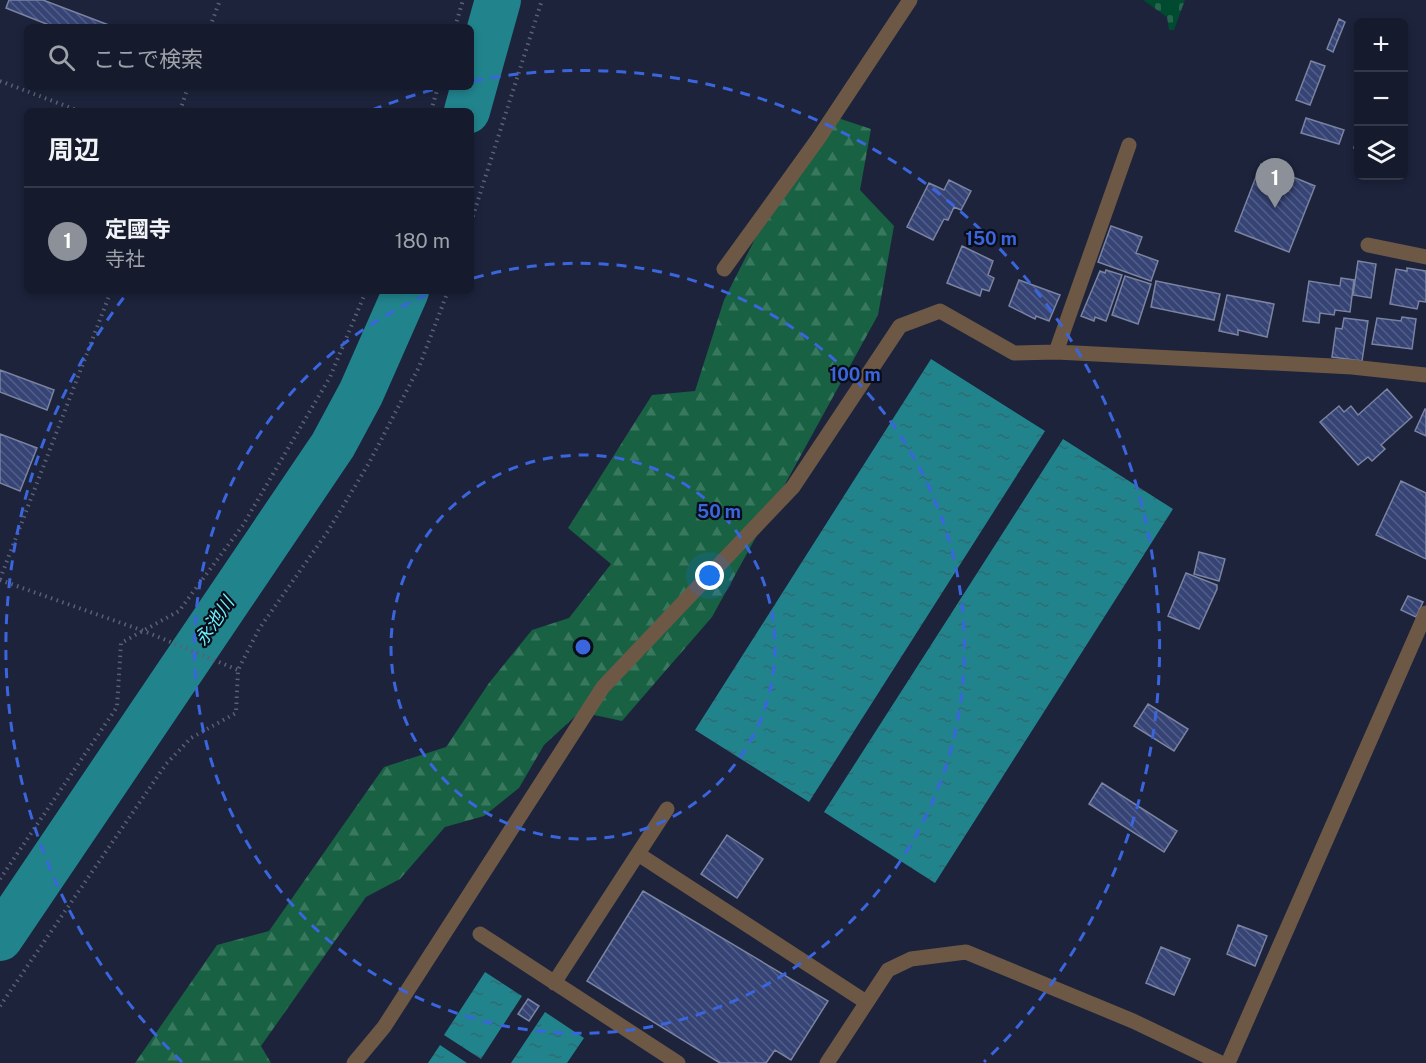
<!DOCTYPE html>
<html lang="ja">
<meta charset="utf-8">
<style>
:root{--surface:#151a2c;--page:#1e2334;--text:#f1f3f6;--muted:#9da1a9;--line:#343848;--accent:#8c9099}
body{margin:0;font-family:"Public Sans","Noto Sans JP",sans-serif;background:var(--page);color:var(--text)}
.controls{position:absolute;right:18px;top:18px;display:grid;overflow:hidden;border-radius:9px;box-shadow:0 3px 9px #0003}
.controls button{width:54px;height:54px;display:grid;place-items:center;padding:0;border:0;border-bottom:2px solid var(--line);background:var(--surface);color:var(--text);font:30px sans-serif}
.you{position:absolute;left:710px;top:576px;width:21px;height:21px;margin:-15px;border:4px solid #fff;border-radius:50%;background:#1a73e8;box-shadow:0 0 0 9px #1a73e833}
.badge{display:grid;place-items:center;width:39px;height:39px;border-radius:50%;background:var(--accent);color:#fff;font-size:20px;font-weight:700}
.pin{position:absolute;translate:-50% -50px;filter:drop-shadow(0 2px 3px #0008)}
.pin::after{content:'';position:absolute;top:32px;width:21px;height:18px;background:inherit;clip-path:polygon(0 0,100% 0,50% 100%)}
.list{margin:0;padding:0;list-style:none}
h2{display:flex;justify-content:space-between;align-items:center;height:78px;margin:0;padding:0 24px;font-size:26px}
h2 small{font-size:20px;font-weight:400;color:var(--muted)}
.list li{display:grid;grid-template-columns:39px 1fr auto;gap:18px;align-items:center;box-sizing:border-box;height:108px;padding:0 24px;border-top:2px solid var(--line)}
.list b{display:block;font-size:22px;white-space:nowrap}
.list p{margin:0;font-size:20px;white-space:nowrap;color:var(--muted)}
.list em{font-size:20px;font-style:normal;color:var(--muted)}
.icon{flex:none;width:33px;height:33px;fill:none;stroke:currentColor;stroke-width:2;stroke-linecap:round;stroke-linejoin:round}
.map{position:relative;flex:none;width:1426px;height:1063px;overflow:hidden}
.search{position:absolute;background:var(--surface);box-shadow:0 3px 9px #0003;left:24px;top:24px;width:450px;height:66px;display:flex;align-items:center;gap:15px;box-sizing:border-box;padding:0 21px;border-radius:9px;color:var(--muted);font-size:22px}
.panel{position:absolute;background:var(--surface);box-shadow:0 3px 9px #0003;left:24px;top:108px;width:450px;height:186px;border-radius:9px}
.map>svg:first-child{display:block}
.forest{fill:url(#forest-firs)}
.cemetery{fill:url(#cemetery-stones)}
.water{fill:url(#water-ripples)}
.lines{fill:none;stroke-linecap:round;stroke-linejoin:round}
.river{stroke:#21848d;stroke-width:46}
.building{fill:url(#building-back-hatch);stroke:#7a83a1;stroke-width:1.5}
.path{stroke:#5a6076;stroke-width:4;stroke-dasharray:1.5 4.5;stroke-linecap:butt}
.service{stroke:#6d5846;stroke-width:15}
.minor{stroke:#6d5846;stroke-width:15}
.ring{fill:none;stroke:#3a65dd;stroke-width:3;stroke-dasharray:10 8}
.labels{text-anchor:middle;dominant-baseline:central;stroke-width:4.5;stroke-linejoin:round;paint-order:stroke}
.water-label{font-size:18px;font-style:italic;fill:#6bf0fd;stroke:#0a0d18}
.centre{fill:#3a65dd;stroke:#0a0d18;stroke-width:3}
.ring-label{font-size:18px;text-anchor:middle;font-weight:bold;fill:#3a65dd;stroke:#0a0d18;stroke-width:4.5;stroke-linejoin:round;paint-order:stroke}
</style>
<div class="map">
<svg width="1426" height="1063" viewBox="0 0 1426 1063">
<defs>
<pattern id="forest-firs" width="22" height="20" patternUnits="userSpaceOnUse" patternTransform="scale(1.5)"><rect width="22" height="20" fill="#186142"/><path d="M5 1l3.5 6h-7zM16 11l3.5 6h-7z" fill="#39785e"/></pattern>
<pattern id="cemetery-stones" width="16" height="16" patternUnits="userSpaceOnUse" patternTransform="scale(1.5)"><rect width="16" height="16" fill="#004a30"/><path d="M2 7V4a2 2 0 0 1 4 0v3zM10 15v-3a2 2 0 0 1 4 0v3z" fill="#25644f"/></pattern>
<pattern id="water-ripples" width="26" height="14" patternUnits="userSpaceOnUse" patternTransform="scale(1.5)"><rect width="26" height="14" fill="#21848d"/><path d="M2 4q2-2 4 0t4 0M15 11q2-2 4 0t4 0" fill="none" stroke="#2f6b72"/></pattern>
<pattern id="building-back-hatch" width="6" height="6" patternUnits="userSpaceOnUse" patternTransform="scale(1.5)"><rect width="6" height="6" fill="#364375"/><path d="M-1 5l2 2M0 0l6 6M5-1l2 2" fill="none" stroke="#535e89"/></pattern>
</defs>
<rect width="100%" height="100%" fill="#1c233b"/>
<path class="forest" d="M826 114 871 129 860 190 894 226 878 315 712 617 622 721 580 712 544 745 519 788 484 816 445 827 400 879 366 897 261 1046 271 1063H135L217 945 269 931 384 767 446 747 489 683 532 630 569 618 611 564 568 528 652 395 695 391 724 300 796 158Z"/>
<path class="cemetery" d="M1143 0H1185L1174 30H1169L1167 17Z"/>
<path class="water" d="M931 359 1045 431 809 802 695 730Z
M1063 439 1173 509 935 883 824 812Z
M485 972 522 996 481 1059 444 1035Z
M545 1012 584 1038 567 1063H511Z
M440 1045 467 1063H428Z"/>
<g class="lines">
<path class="river" d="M467 111 498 0
M0 938 333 445 361 393 406 291"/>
</g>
<path class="building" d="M9 0H43L114 27H54L6 8Z
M1339 19 1345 22 1333 52 1327 49Z
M1311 61 1325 66 1310 105 1296 100Z
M1306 118 1344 130 1339 144 1301 133Z
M1358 134V149L1354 148Z
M1261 164 1315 186 1289 252 1235 231Z
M949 180 971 191 961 210 954 207 948 220 944 219 933 240 907 227 929 183 944 190Z
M1111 226 1142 237 1136 253 1158 261 1151 281 1098 262Z
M962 246 993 261 988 275 994 278 989 291 982 289 980 296 947 283Z
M1358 261 1376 264 1371 298 1353 295Z
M1407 268 1426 271V302L1419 301 1417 309 1390 304 1396 269 1407 271Z
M1106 270 1122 275 1106 321 1095 317 1094 321 1081 316 1100 271 1105 273Z
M1125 276 1151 284 1138 324 1112 315Z
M1341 278 1354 280 1350 312 1335 310 1334 315 1320 313 1319 323 1303 321 1309 281 1340 286Z
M1019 280 1060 295 1049 321 1036 316 1035 319 1009 306Z
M1156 281 1220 294 1214 320 1151 307Z
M1227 295 1274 304 1267 337 1238 330V335L1219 331Z
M1402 317 1416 319 1412 349 1372 344 1377 318 1401 321Z
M1344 318 1368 321 1362 361 1332 357 1336 328 1342 329Z
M0 370 54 390 47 410 0 392Z
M1387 389 1412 417 1381 445 1385 449 1372 461 1368 457 1358 465 1320 422 1339 406 1344 412 1351 406 1358 415Z
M1425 409 1426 410V436L1415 431Z
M0 434 37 448 20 491 0 483Z
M1401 481 1426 493V559L1376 535Z
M1199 552 1225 559 1219 581 1194 574Z
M1186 573 1217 585V589L1199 629 1168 616Z
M1408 596 1423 602 1416 617 1401 610Z
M1148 704 1188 729 1174 751 1134 726Z
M1102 783 1177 831 1164 852 1089 804Z
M727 835 763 859 737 898 701 874Z
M643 891 828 1001 791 1060 775 1050 766 1063H720L587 981Z
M1238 925 1267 936 1255 966 1227 954Z
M1161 947 1190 959 1174 995 1146 983Z
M528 999 539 1006 529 1021 518 1014Z"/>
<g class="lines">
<path class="path" d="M210 27 220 0
M455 27 463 0
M0 81 79 111
M180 111 188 87
M431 111 438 87
M471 222 542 0
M0 579 111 291
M0 580 144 631 238 670
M0 879 117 707 121 643 179 611 243 525 330 377 366 291
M0 1006 166 764 191 738 236 713 238 670 259 629 328 531 369 463 419 367 448 291"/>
<path class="service" d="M1368 245 1426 257
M638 854 866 1002
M480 934 678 1063
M554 983 667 809
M827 1063 888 970 911 959 966 952 1133 1021 1221 1063"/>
<path class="minor" d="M724 269 818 139 910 0
M1056 352 1129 145
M354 1063 384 1027 603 687 793 487 900 326 940 311 1014 353 1056 352 1352 367 1426 375
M1228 1063 1426 613"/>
</g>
<g class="ring">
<circle cx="583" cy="647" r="192"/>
<path d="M474 278A385 385 0 1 1 436 291"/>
<path d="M182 1062A577 577 0 0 1 128 292M372 110A577 577 0 0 1 443 87M473 81A577 577 0 0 1 984 1062"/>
</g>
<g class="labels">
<g class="water-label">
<text transform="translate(214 621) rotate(-56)">永池川</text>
</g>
</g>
<circle cx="583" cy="647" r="9" class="centre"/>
<g class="ring-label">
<text x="991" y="245">150 m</text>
<text x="855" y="381">100 m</text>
<text x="719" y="518">50 m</text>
</g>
</svg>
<div class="controls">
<button>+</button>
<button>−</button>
<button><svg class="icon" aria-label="layers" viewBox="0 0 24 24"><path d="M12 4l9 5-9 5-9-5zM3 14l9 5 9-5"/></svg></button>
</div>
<div class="you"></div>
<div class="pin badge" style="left:1275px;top:208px">1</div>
<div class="search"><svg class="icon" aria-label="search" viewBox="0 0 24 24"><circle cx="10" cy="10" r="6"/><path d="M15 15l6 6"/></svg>ここで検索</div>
<section class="panel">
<h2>周辺<small></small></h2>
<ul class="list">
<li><span class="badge">1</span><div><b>定國寺</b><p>寺社</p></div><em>180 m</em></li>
</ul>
</section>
</div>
